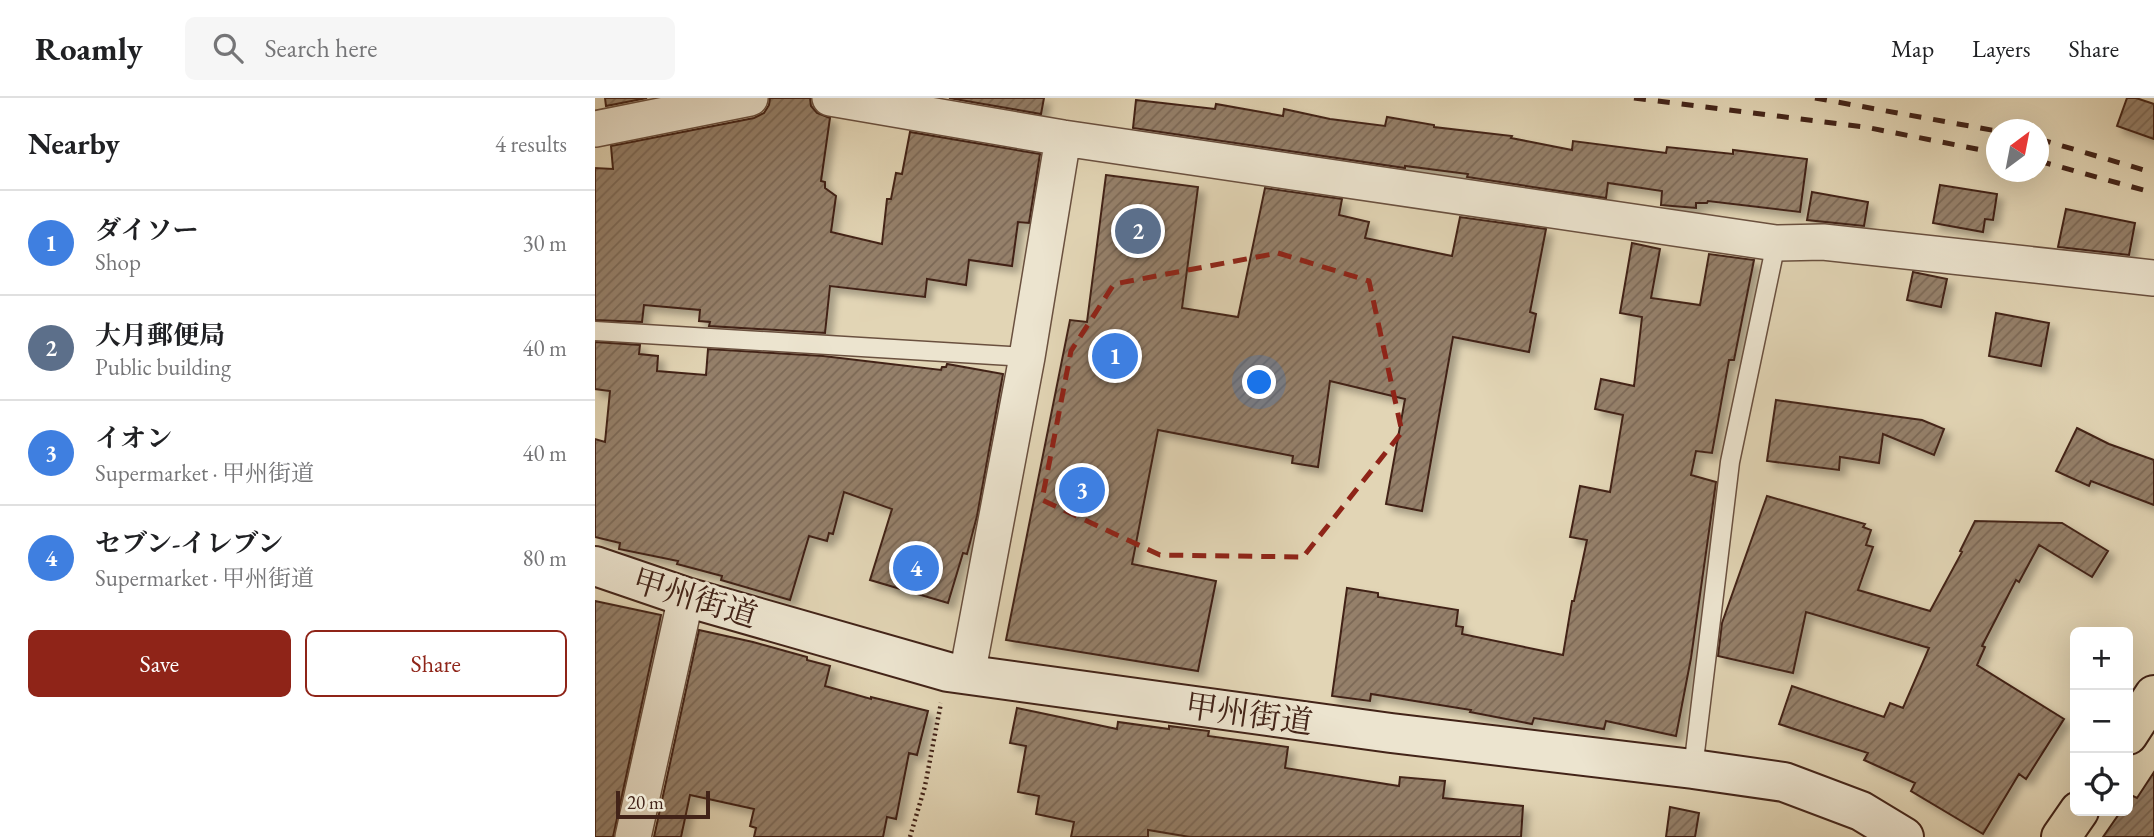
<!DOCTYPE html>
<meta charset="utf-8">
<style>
:root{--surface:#fff;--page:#f6f6f6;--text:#202124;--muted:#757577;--line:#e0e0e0;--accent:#8f2418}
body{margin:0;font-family:"EB Garamond","Noto Serif JP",serif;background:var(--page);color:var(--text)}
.controls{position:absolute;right:21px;bottom:21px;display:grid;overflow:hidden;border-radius:10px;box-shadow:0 7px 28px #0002}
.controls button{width:63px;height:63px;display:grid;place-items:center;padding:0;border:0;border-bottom:2px solid var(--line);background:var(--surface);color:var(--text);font:35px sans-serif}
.compass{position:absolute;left:1391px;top:21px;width:63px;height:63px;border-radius:50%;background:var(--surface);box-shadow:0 7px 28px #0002;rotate:32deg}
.scale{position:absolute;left:21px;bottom:18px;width:94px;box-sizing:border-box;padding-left:7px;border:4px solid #422318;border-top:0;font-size:19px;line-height:24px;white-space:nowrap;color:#422318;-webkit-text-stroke:5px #ece4cf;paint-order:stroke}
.you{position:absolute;left:665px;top:285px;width:24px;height:24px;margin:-18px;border:5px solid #fff;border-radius:50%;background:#1a73e8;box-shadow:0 0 0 10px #1a73e833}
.badge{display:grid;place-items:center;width:46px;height:46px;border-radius:50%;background:var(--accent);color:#fff;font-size:23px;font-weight:700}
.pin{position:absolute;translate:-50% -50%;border:4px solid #fff;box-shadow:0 2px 7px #0006}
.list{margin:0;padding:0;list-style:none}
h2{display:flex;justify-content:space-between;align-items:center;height:91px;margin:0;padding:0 28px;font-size:30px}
h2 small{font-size:23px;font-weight:400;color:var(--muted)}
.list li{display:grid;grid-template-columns:46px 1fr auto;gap:21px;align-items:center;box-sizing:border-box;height:105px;padding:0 28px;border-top:2px solid var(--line)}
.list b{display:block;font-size:26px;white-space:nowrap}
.list p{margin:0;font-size:23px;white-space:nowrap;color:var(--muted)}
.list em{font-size:23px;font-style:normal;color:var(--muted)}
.actions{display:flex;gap:14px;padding:21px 28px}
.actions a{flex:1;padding:16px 0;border:2px solid var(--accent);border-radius:10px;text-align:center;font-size:24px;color:var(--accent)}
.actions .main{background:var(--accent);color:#fff}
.icon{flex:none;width:38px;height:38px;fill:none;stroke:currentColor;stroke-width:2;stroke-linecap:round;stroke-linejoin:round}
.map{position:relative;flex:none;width:1559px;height:739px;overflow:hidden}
header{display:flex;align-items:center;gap:42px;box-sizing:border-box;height:98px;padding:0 35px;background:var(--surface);border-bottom:2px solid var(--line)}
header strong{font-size:33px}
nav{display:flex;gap:38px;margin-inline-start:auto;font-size:24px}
.search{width:490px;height:63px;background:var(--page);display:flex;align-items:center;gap:18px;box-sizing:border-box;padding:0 24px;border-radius:10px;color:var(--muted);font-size:26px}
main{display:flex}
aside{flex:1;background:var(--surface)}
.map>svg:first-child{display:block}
.building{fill:url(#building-hatch);stroke:#422318;stroke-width:2;filter:url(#shadow)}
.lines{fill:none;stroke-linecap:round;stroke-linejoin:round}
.lane-casing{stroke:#6a503f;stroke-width:21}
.street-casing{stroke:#6a503f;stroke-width:38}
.secondary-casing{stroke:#422318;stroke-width:42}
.highway-casing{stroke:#422318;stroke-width:42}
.path{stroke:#422318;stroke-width:4.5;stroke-dasharray:2 3.5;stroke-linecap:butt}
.lane{stroke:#ece4cf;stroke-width:18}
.street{stroke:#ece4cf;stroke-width:35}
.secondary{stroke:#ece4cf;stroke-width:38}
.highway{stroke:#e2d5b5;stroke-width:38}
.rail{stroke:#422318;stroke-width:5;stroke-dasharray:12 12;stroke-linecap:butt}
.marked{fill:none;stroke:#8f2418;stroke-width:5;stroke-dasharray:14 9;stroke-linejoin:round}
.labels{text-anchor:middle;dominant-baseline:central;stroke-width:7;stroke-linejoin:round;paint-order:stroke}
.street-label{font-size:32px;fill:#422318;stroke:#ece4cf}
</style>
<header>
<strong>Roamly</strong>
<div class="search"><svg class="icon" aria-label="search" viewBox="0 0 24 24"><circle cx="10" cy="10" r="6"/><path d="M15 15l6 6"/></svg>Search here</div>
<nav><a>Map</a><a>Layers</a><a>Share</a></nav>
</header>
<main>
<aside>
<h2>Nearby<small>4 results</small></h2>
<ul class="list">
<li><span class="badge" style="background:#3f7fe0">1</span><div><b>ダイソー</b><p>Shop</p></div><em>30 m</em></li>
<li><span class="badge" style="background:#5c6f8a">2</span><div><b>大月郵便局</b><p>Public building</p></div><em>40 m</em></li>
<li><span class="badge" style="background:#3f7fe0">3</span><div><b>イオン</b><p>Supermarket · 甲州街道</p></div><em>40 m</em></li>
<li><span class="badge" style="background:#3f7fe0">4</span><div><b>セブン-イレブン</b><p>Supermarket · 甲州街道</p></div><em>80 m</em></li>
</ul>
<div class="actions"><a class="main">Save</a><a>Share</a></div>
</aside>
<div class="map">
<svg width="1559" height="739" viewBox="0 0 1559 739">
<defs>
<pattern id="building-hatch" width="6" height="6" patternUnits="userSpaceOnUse" patternTransform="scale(1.75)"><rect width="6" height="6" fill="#95806a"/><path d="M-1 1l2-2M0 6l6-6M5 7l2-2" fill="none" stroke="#7b6856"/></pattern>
<filter id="shadow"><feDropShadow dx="6" dy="6" stdDeviation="3.5" flood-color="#0004"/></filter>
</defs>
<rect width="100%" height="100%" fill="#e2d5b5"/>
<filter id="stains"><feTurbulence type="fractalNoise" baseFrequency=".00286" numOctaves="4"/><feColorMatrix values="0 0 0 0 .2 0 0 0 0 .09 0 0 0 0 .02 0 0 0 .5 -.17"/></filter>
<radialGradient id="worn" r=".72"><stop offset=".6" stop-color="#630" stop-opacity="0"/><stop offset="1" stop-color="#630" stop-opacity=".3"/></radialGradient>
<path class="building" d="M10 0H52L11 8Z
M175 0H215L216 8 222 15 235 20 226 83 230 84V90L241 98 236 134 287 146 292 101H296L301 75 307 76 315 34 445 56 434 125 423 124 417 168 374 162 371 187 332 181 330 199 235 188 230 235 114 228 115 224 104 223 105 212 49 207 47 224 0 222V70L18 71 16 48 159 20 169 15 174 7Z
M354 0H449L446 16Z
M1532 0H1541L1559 6V41L1522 28Z
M541 2 620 11 621 6 688 18 689 11 735 21 790 28 792 19 839 27V29L917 38 916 40 977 52 978 43 1071 55 1072 49 1138 56V52L1212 61 1205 114 1113 103 1112 105H1101V110L1066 107 1067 93 1013 85 1011 100 872 79 873 76 810 68V70L538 30Z
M511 77 603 89 587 210 643 219 670 90 747 101 744 117 774 124 770 140 857 158 865 119 951 131 935 214 941 216 934 254 858 239 827 413 791 406 810 301 735 283 723 369 697 365 698 358 563 332 537 466 621 483 603 573 411 542 475 222 492 224Z
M1345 87 1402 96 1398 122 1390 121 1388 134 1338 125Z
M1217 94 1273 104 1269 128 1212 122Z
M1471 111 1540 125 1534 157 1463 149Z
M1037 145 1065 151 1056 200 1105 207 1114 156 1159 162 1139 262H1134L1117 355 1101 353 1096 377 1121 384 1096 560 1081 638 1011 623 1009 631 939 620 937 626 875 614 876 612 776 596 775 603 737 598 752 490 783 495V499L863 512 861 528 868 529 867 536 968 557 977 503H979L992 442 975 439 985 388 1015 394 1028 317 1000 311 1006 281 1039 288 1047 219 1025 215Z
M1318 174 1352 181 1346 209 1312 202Z
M1401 215 1454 225 1446 268 1394 258Z
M0 244 45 247 44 256 63 258 62 273 111 277 113 251 228 258 346 272 347 269H351L352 266 408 276 382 418 372 456 368 455 353 505 275 482 297 411 249 394 238 436 234 435 232 443 214 438 195 502 126 482 127 478 82 466 83 463 24 451 25 445 0 439V341L10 344 15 293 0 291Z
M1181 302 1327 322 1349 331 1339 357 1288 336 1284 365 1245 359 1244 372 1172 363Z
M1482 330 1514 346 1559 362V407L1496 383 1494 388 1461 373Z
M1172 398 1270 426 1268 429 1276 432 1271 447 1278 449 1263 492 1335 513 1367 454 1365 453 1380 423 1467 425 1513 453 1497 479 1444 447 1424 484 1421 482 1387 548 1390 549 1382 567 1469 621 1431 681 1424 676 1388 736 1316 693 1320 685 1269 662 1273 655 1184 626 1197 588 1289 619 1295 605 1308 610 1334 550 1211 514 1198 575 1123 558 1127 525Z
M0 503 66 517 18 739H0Z
M104 532 158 544 212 559V562L235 568 230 588 276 601V599L333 613 322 657 314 655 301 721 292 719 288 739H159L161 730 155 728 159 711 95 697 86 739H59Z
M422 610 522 631 523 624 574 631V628L614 633 613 638 693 649 690 670 804 688 805 679 850 683 848 700 928 708 926 739H595L553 732V739H476L479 724 441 716 444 698 423 694 431 648 415 645Z
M1559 674V739H1508L1526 713H1533V702L1536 697 1542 700Z
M1075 709 1104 715 1100 739H1071Z"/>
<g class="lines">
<defs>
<path id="lane" d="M0 233 432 259
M1098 671 1135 364 1181 145"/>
<path id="street" d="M235 0 468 40 1181 145 1228 144 1559 180
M0 31 155 0
M372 577 432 259 468 40
M38 739 91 499"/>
<path id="secondary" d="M0 468 91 499 353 574 796 635 1098 671 1189 684 1266 713 1309 739"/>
<path id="highway" d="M1533 637 1559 597
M1466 739 1484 713"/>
</defs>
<use href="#lane" class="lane-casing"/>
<use href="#street" class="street-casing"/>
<use href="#secondary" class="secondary-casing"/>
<use href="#highway" class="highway-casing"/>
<path class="path" d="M315 739 330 688 346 605"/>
<use href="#lane" class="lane"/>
<use href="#street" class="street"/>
<use href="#secondary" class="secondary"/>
<use href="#highway" class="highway"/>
<path class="rail" d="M1039 0 1270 29 1402 55
M1220 0 1402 33
M1444 41 1559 75
M1444 63 1559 95"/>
</g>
<path class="marked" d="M683 155 774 183 807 334 708 459 565 457 447 402 476 253 519 186Z"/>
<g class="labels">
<g class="street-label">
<text transform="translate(100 500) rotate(17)">甲州街道</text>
<text transform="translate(654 616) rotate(8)">甲州街道</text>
</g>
</g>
<rect width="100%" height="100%" filter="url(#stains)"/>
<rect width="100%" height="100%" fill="url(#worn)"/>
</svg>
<div class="controls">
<button>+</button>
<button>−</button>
<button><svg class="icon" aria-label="locate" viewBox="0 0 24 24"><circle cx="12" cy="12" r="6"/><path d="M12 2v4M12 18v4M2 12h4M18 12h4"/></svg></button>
</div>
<svg class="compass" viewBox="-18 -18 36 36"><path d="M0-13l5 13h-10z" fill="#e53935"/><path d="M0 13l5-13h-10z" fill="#757577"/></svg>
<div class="scale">20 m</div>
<div class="you"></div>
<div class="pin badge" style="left:520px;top:258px;background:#3f7fe0">1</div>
<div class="pin badge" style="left:543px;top:133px;background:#5c6f8a">2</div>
<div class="pin badge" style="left:487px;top:392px;background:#3f7fe0">3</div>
<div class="pin badge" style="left:321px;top:470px;background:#3f7fe0">4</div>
</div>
</main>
